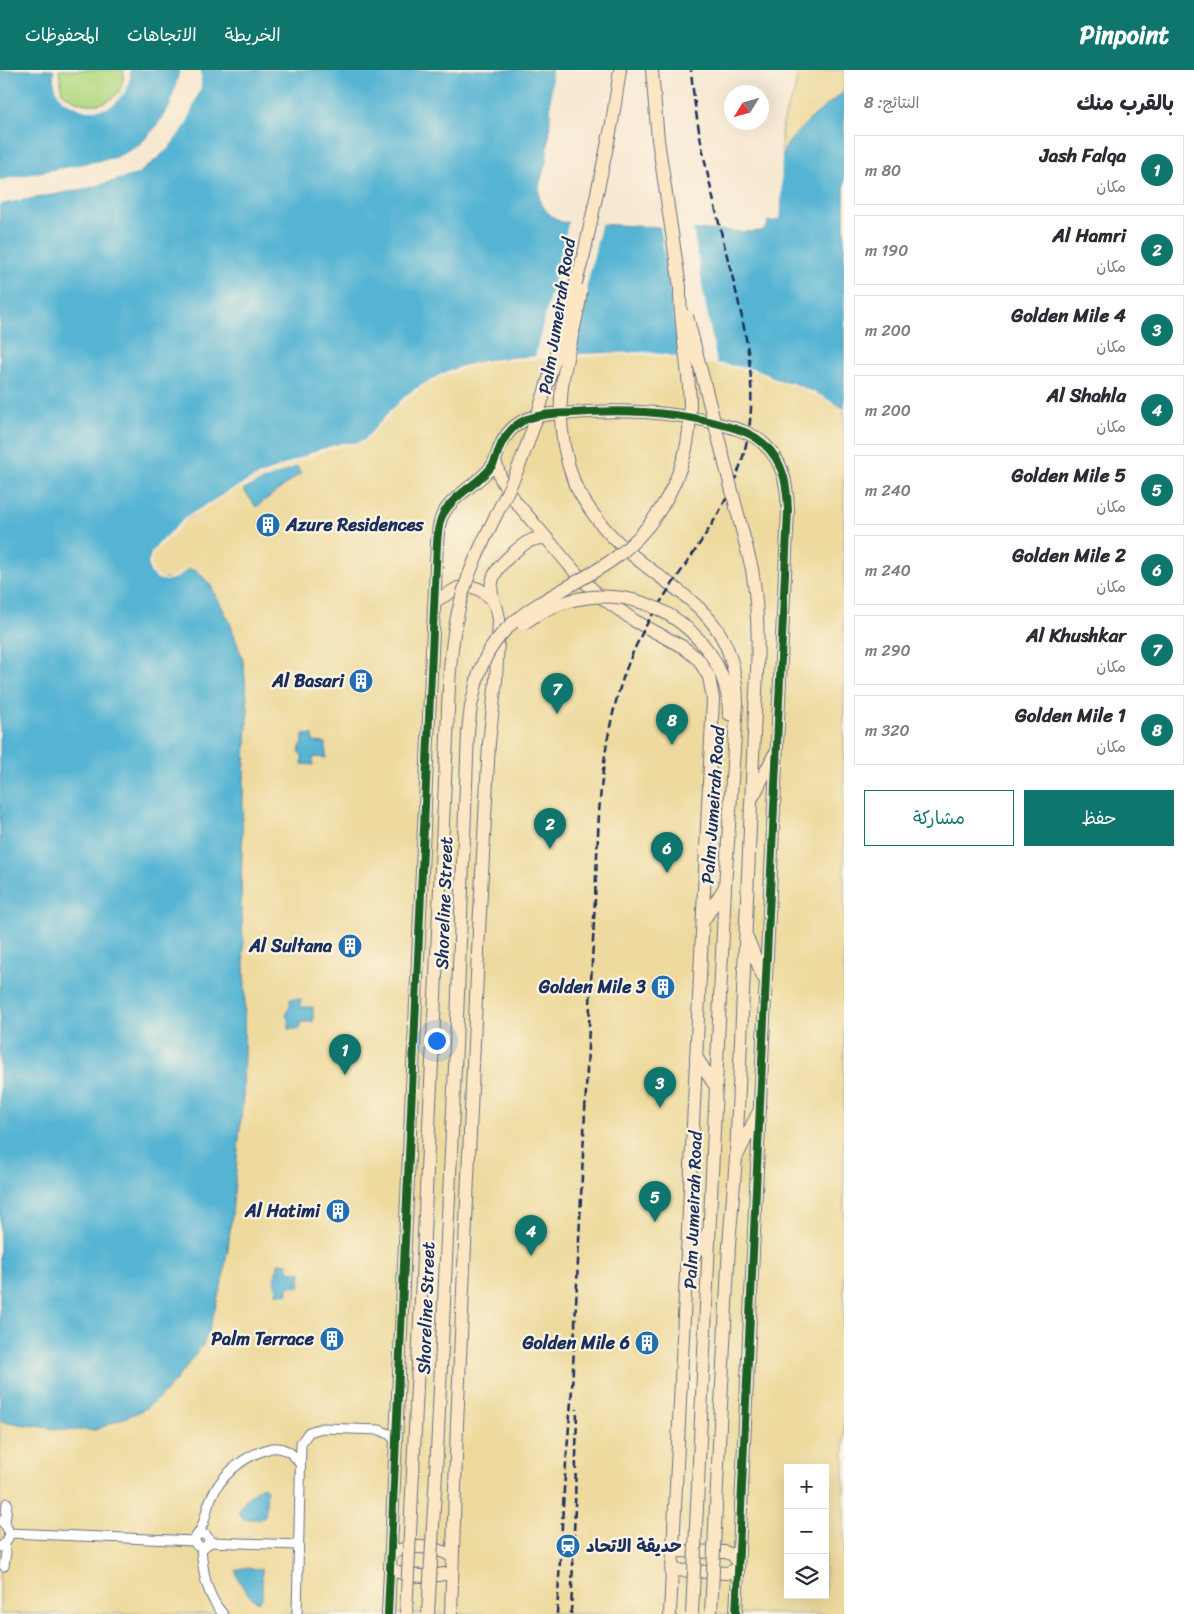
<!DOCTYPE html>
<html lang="ar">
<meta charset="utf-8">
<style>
:root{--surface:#fff;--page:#f2f2f3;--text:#2b2b33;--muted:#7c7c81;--line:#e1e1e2;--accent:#0f766e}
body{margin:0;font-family:Sriracha,"Playpen Sans Arabic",sans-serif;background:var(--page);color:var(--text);direction:rtl}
.controls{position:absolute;right:15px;bottom:15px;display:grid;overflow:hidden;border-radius:0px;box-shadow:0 5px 20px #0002}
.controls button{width:45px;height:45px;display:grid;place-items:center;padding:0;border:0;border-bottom:1px solid var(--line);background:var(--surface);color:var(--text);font:25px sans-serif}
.compass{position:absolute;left:724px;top:15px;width:45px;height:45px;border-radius:50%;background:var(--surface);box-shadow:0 5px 20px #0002;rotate:233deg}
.you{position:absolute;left:436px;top:970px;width:18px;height:18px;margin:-12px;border:4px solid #fff;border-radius:50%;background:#1a73e8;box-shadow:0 0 0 8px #1a73e833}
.badge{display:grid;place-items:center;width:32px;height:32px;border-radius:50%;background:var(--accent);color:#fff;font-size:16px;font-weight:700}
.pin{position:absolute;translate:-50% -41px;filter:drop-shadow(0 1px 2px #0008)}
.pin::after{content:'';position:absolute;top:26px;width:18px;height:15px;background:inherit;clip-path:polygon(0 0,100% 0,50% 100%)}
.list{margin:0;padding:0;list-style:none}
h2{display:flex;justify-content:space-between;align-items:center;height:65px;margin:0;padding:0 20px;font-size:21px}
h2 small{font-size:16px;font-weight:400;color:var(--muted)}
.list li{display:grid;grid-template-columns:32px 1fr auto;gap:15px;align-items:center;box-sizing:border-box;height:70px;margin:0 10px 10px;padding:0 10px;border:1px solid var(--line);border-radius:0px}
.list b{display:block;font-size:19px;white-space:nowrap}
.list p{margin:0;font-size:16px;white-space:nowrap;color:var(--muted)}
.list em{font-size:16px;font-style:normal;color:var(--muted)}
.actions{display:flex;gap:10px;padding:15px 20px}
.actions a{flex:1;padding:11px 0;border:1px solid var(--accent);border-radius:0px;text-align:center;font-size:18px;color:var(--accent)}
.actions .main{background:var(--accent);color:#fff}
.icon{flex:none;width:28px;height:28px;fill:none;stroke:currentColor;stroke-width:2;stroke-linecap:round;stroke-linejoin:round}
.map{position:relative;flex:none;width:844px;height:1544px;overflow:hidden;direction:ltr}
header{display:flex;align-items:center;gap:30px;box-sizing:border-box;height:70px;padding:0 25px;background:var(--accent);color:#fff}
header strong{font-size:24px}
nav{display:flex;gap:28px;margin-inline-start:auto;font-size:18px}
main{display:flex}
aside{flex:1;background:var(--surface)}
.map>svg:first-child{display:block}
.green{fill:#b3d982;stroke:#678470}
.sand{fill:#eeda9e;stroke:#84847e;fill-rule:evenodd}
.water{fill:#54b4d3;stroke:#387298}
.pier{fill:#f7e8d1}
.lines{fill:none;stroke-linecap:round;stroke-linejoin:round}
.street-casing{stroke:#687086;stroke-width:11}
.secondary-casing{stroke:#687086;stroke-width:14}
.street{stroke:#fff;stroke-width:9}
.secondary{stroke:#fce6c4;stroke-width:12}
.rail{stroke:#1b2f5e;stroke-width:2.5;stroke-dasharray:8 4;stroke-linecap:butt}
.secondary-bridge-casing{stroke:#687086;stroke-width:14;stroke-linecap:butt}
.secondary-bridge{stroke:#fce6c4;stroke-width:12}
.cycleway-casing{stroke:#fcf5e5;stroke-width:11}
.cycleway{stroke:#1b5e20;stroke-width:8}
.labels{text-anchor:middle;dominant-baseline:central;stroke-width:4.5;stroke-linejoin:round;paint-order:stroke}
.street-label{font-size:18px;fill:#1b2f5e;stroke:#fcf5e5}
.poi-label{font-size:18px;font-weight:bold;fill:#1b2f5e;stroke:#fcf5e5;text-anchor:end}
</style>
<header>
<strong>Pinpoint</strong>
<nav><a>الخريطة</a><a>الاتجاهات</a><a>المحفوظات</a></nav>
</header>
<main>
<aside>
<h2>بالقرب منك<small>النتائج: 8</small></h2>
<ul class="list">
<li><span class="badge">1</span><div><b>Jash Falqa</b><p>مكان</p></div><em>80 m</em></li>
<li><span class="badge">2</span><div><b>Al Hamri</b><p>مكان</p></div><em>190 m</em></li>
<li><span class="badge">3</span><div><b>Golden Mile 4</b><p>مكان</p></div><em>200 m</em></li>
<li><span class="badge">4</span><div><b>Al Shahla</b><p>مكان</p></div><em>200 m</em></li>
<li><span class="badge">5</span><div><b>Golden Mile 5</b><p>مكان</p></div><em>240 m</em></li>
<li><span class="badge">6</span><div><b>Golden Mile 2</b><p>مكان</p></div><em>240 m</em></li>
<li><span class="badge">7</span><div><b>Al Khushkar</b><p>مكان</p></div><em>290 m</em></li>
<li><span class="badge">8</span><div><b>Golden Mile 1</b><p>مكان</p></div><em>320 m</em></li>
</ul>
<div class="actions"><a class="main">حفظ</a><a>مشاركة</a></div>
</aside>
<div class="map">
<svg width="844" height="1544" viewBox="0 0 844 1544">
<rect width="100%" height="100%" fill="#fcf5e5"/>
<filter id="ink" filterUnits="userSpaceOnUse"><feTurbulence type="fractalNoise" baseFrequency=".02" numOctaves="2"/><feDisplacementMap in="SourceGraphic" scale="10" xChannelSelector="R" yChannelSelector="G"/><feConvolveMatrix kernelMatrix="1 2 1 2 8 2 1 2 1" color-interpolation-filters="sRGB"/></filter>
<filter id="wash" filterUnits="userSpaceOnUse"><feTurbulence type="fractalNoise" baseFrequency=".0096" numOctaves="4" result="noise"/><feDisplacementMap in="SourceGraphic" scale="20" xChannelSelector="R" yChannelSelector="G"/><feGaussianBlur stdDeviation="1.12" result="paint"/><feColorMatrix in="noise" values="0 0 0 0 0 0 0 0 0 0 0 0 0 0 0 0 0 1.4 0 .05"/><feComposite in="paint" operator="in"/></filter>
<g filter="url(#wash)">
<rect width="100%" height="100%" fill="#f7e8d1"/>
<path class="green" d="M59 0H124C125 37 86 44 62 22Z"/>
<path class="sand" d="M798 0H844V22C818 42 801 57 782 85L781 62 788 35 794 24Z
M646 282 759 300 792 313 844 339V1544H0V1351L27 1355 95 1360 143 1340 160 1327 188 1296 228 1181 243 1025 245 921 241 826 243 724 248 638 243 591 230 553 211 516 176 508 157 509 150 502 151 483 171 461 227 422 318 380 395 336 441 304 488 290ZM788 1398H825V1525H788Z"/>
<path class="water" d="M0 0H54V10L63 31C87 42 90 42 115 34L130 8V0H180L170 36 156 57 139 76 115 88 0 110Z
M201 0H552C551 28 551 57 547 85 546 97 538 111 539 123 539 137 550 146 561 152L744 162 762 161 767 156 768 151H773L779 149 781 142C781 124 779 104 782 87 785 67 828 34 844 22V339C828 329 811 320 794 313 784 310 776 310 768 304L691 288 622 282 514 287 488 290 462 296 441 304 410 322 395 336 364 370 356 373H342L318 380 251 409 227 422 186 447 151 483 148 493 150 502 157 509 167 511 176 508 188 499 198 501 211 516 230 553 243 591 248 638 243 724 241 826 245 921 243 1025 232 1145 223 1209 212 1250 204 1273 174 1312 160 1327 143 1340 95 1360H64L0 1351V134C38 127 76 122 112 111 120 108 131 107 138 103 174 81 199 42 201 0Z
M297 396 301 403 256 437 243 419Z
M303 664 313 665V672L326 673V688L313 687V695L302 694V686L299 682 300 677 303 673Z
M290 929H301L300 937H313V952H300V959H289V951L286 946 287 941 290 937Z
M278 1193 288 1194V1201L301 1202 300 1217 288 1216V1224L277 1223C277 1218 275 1215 274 1210 274 1208 278 1198 278 1193Z
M263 1416 267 1419 265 1447 260 1449H243L239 1444C239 1433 253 1421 263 1416Z
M242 1498 262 1499V1529L260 1531H255C247 1523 237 1512 236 1500Z"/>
<path class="pier" d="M57 0 59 21 65 29 83 37 95 38 106 36 114 32 119 27 126 14 128 0H130V8L125 22 115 34 107 38 95 40H83L63 31 57 22 54 10V0Z
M180 0H183L182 6 173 37 158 59 141 78 116 91 0 113V110L115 88 139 76 156 57 170 36Z
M199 0H201V17L186 55 168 79 137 104 91 117 0 134V132L90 115 136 101 166 77 184 54 198 16Z
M552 0H554L552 64 550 87 547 88 550 64Z
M782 80 781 142 779 149 773 151H768L769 149 777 147 778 141 780 84Z
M569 150 602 151 571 284 646 282 680 287 660 155 693 157 704 227 717 293 759 300 776 310 792 313 822 326 844 339V341L821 328 791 315 775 312 759 303 691 291 645 285H622L488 292 463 299 442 307 426 315 397 337 365 372 357 375 342 376 319 383 252 411 228 424 188 449 153 484 151 493 153 501 159 507 166 509 175 506 188 497V499L176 508 166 511 157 509 150 502 148 493 151 483 161 471 186 447 227 422 251 409 318 380 342 373H356L364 370 395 336 410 322 441 304 462 296 488 290 535 286Z
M296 394 299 395 240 420 242 417Z"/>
</g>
<g filter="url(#ink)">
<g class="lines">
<defs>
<path id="street" d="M0 1450C11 1458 12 1470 0 1477
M5 1454 7 1433
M9 1463 195 1471
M200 1464 206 1465 209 1469 208 1474 203 1478 196 1475 195 1468C205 1455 204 1448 209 1433 219 1407 241 1387 268 1379 281 1375 293 1382 300 1394
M209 1472 298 1475
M201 1478C203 1502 206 1525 223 1544
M4 1496 6 1482 4 1474
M297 1544 301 1373 309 1362 322 1358 380 1360 389 1364 396 1371"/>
<path id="secondary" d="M652 0 658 70 680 217
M584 184 612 53 620 0
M495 391 501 409 510 425 576 503 598 525 635 551 683 577 699 590 709 607 713 629 670 1544
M575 415C587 437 602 458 621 475 678 528 736 540 737 633L725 817 698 1414
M435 531 458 518 472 517 479 519 491 528 497 539 499 549 496 610 489 673 479 860 457 1355 451 1544
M494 532C486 511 497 497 512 484 522 475 531 467 546 468
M709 582C722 601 729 621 729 644
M754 725 774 685
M703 851 725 817
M747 867 763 907
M696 987 716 1017
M738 1084 758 1043
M687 1197 709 1160
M413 1402C426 1165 433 927 446 689
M436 1403 456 976 468 662 471 636 477 610
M717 1415 729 1175 736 1088 755 640
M672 1481 725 1482 733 1485 738 1492
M391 1483C412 1474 432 1475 452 1486
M390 1499C411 1508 431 1508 452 1502
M671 1500 727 1503 738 1499
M388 1544 437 473C438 463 438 453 443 444 454 424 479 414 492 396 495 392 496 387 498 382 503 367 513 355 527 349 541 344 558 343 572 343 623 339 674 341 723 355 738 359 752 363 764 374 784 392 787 415 788 440L736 1544"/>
</defs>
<use href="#street" class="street-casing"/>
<use href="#secondary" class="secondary-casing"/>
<use href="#street" class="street"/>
<use href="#secondary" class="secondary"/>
<path class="rail" d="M557 1544 564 1419 572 1319 599 743C604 673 615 608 651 547 682 496 729 441 744 383 763 313 741 242 724 174 710 116 696 59 691 0
M571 1544 575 1436 577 1339"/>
<defs>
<path id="secondary-bridge" d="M687 246 752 499C760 547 758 592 755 640
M575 415C563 383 558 350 562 316 566 284 577 253 581 221
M523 554C584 508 665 521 709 582
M477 610C496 540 563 526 615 488 650 462 674 424 685 383 699 327 679 272 680 217
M446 689C449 638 447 584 460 534 472 484 502 439 521 391 547 324 564 253 584 184
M406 1544 413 1402
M428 1544 436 1403
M692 1544 698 1414
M711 1544 717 1415"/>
</defs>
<use href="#secondary-bridge" class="secondary-bridge-casing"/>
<use href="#secondary-bridge" class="secondary-bridge"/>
<defs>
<path id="cycleway" d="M388 1544 437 473C438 463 438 453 443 444 454 424 479 414 492 396 495 392 496 387 498 382 503 367 513 355 527 349 541 344 558 343 572 343 623 339 674 341 723 355 738 359 752 363 764 374 784 392 787 415 788 440L736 1544"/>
</defs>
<use href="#cycleway" class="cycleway-casing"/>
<use href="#cycleway" class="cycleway"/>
</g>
</g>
<defs>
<symbol id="building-disc" viewBox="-11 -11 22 22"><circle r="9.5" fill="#1f6fb2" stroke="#fcf5e5"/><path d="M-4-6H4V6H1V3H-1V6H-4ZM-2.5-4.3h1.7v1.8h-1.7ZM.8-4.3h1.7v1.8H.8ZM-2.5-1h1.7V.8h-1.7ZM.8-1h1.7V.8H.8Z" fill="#fff"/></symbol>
<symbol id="station-disc" viewBox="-11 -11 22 22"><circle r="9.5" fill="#1f6fb2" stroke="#fcf5e5"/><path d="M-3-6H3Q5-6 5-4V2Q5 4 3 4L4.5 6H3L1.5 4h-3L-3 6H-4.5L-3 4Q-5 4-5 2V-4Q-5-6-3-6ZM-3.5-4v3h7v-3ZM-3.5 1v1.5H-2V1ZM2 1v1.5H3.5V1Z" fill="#fff"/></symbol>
</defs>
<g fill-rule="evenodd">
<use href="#building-disc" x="254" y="441" width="28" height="28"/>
<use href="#building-disc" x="347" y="597" width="28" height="28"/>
<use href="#building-disc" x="336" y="862" width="28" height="28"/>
<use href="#building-disc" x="649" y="903" width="28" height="28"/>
<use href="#building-disc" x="324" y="1127" width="28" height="28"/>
<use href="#building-disc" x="318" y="1255" width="28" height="28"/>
<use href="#building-disc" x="633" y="1259" width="28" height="28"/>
<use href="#station-disc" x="554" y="1462" width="28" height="28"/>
</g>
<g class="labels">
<g class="street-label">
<text transform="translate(557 246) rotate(-81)">Palm Jumeirah Road</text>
<text transform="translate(713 735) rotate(-86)">Palm Jumeirah Road</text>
<text transform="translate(444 833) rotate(-88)">Shoreline Street</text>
<text transform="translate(693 1140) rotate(-88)">Palm Jumeirah Road</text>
<text transform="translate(426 1238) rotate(-88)">Shoreline Street</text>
</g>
<g class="poi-label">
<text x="286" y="455" text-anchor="start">Azure Residences</text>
<text x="344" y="611">Al Basari</text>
<text x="332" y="876">Al Sultana</text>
<text x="646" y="917">Golden Mile 3</text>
<text x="320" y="1141">Al Hatimi</text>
<text x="314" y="1269">Palm Terrace</text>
<text x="630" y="1273">Golden Mile 6</text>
<text x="586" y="1476" text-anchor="start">حديقة الاتحاد</text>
</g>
</g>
</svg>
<div class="controls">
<button>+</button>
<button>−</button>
<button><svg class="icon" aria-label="layers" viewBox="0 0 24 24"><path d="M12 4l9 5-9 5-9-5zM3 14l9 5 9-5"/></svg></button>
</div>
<svg class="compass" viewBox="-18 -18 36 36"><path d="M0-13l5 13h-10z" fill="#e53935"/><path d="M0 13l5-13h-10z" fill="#7c7c81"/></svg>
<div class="you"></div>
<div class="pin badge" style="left:345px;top:1005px">1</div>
<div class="pin badge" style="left:550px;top:779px">2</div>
<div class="pin badge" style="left:660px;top:1038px">3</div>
<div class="pin badge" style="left:531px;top:1186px">4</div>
<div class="pin badge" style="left:655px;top:1152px">5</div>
<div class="pin badge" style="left:667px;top:803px">6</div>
<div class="pin badge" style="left:557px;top:644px">7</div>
<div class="pin badge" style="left:672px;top:675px">8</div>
</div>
</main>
